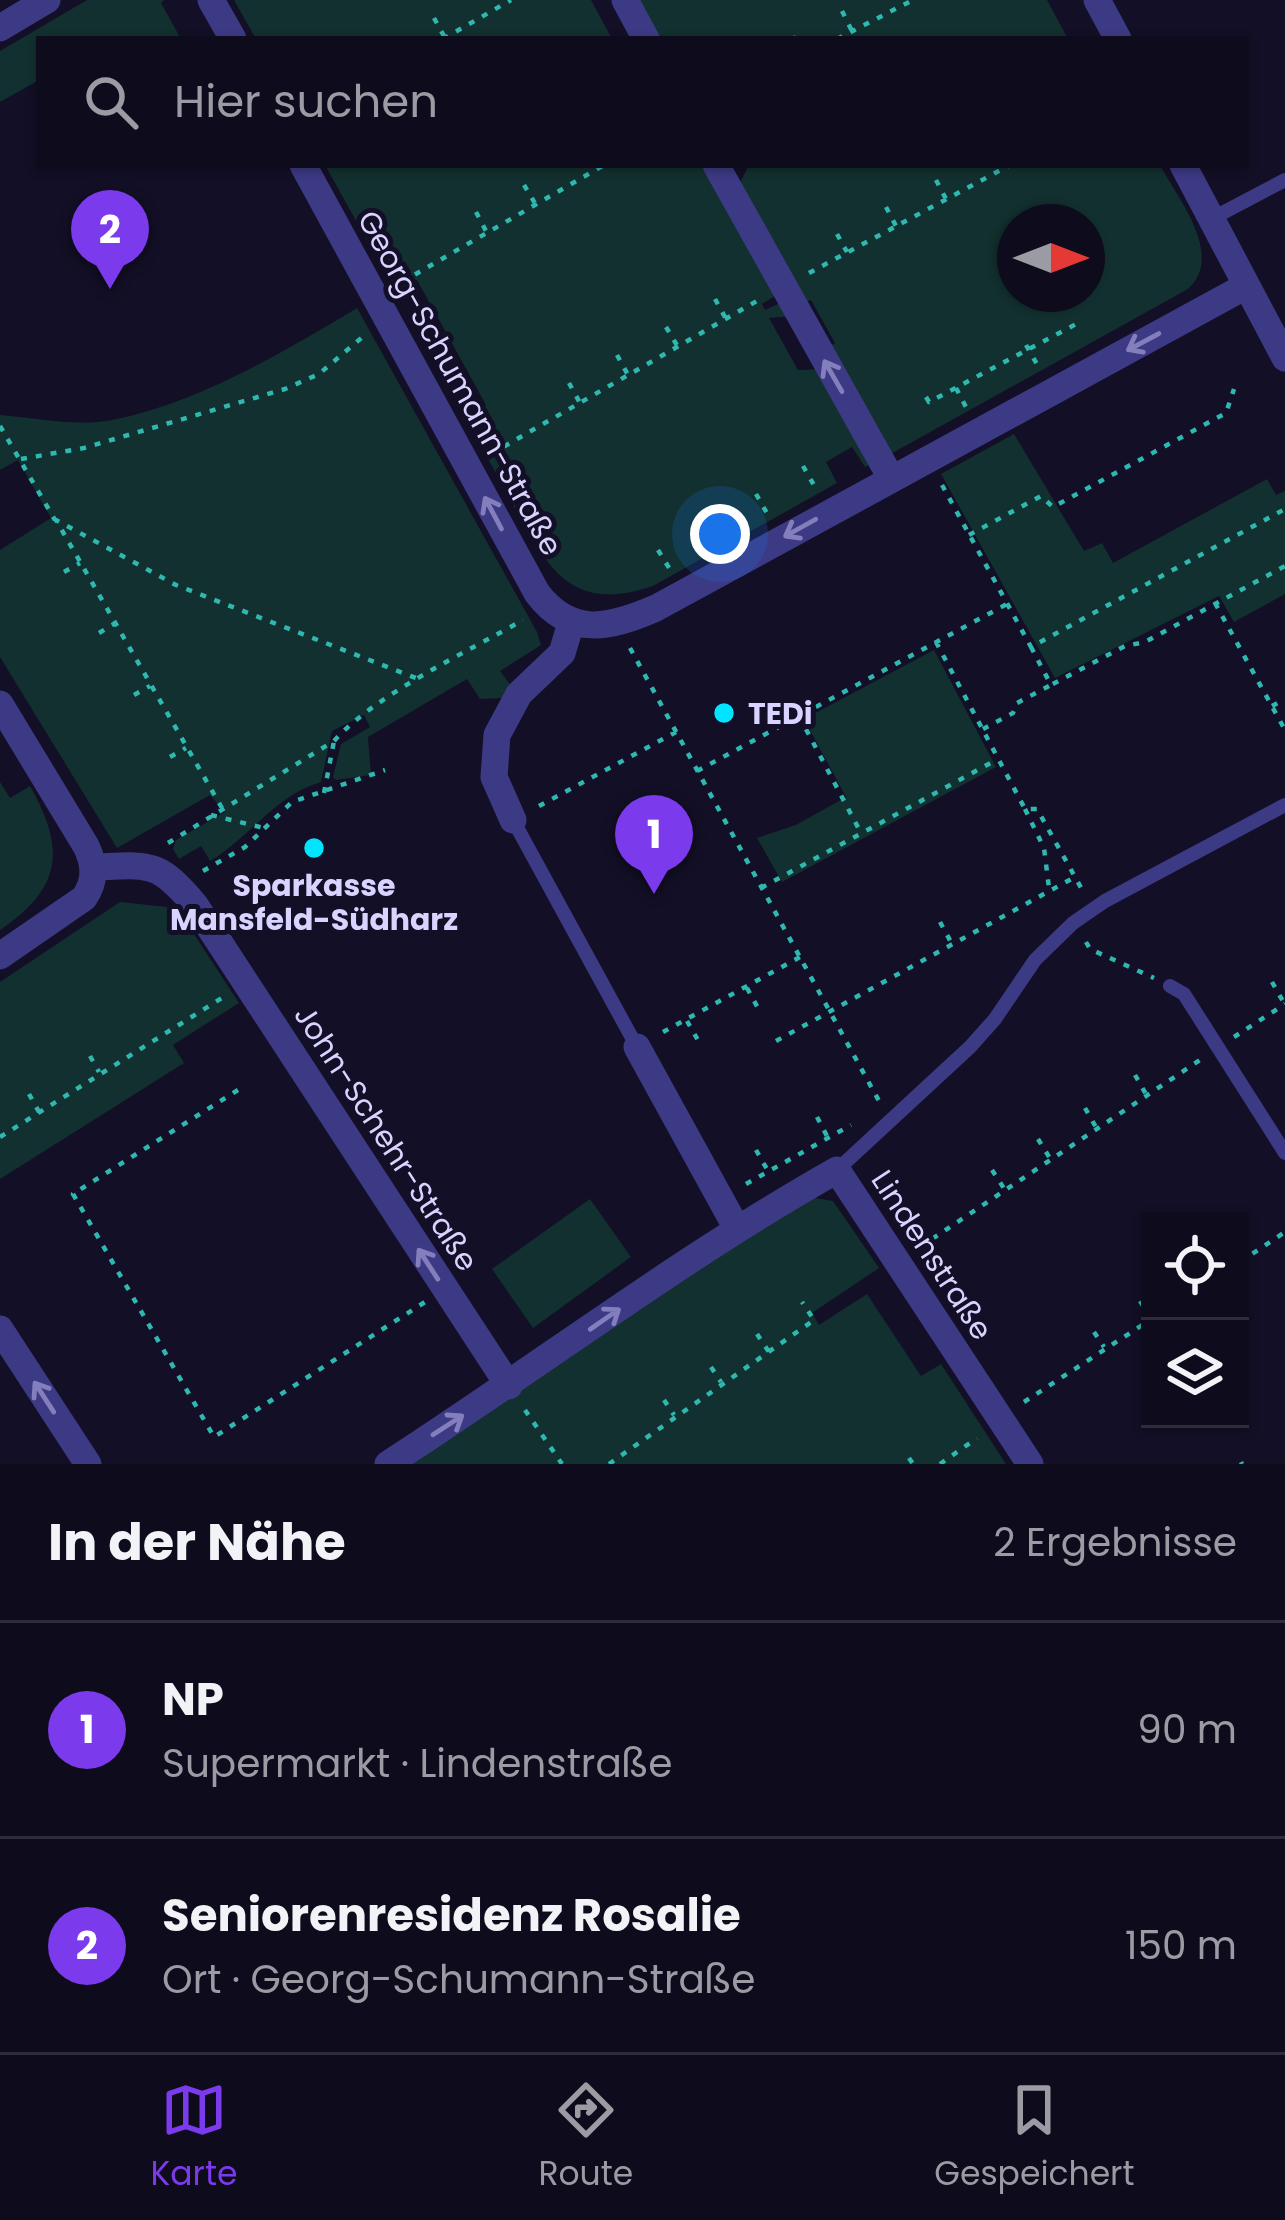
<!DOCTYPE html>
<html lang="de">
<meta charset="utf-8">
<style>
:root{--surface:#0e0b1c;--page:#171425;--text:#f1f3f6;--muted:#9b9ba3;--line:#2e2b3b;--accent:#7c3aed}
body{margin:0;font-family:Poppins,sans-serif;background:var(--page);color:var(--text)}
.controls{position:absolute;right:36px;bottom:36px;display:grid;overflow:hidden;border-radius:0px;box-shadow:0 3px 9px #0004}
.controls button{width:108px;height:108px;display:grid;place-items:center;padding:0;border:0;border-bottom:3px solid var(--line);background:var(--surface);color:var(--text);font:60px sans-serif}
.compass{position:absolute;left:997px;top:204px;width:108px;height:108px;border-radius:50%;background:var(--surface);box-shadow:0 3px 9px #0004;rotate:90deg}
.you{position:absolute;left:720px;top:534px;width:42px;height:42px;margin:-30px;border:9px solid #fff;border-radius:50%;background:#1a73e8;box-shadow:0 0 0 18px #1a73e833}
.badge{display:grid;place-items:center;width:78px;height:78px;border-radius:50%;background:var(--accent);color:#fff;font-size:39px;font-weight:700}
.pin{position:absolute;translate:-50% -99px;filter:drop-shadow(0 3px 6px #0008)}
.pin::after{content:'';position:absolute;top:63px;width:42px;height:36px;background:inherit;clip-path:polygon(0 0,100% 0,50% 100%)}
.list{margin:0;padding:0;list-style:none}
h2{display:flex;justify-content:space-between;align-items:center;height:156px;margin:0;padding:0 48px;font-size:51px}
h2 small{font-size:39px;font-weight:400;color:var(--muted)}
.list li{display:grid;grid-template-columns:78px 1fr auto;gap:36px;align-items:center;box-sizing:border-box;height:216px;padding:0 48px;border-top:3px solid var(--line)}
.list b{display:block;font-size:45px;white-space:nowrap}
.list p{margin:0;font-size:39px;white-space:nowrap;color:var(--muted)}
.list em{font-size:39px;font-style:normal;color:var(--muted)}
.icon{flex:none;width:66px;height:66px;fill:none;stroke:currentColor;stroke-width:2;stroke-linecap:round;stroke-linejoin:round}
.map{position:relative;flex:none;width:1285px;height:1464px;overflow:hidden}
.search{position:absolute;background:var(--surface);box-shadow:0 3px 9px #0004;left:36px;right:36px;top:36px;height:132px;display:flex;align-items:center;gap:30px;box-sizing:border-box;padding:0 42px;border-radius:0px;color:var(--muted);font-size:45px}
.sheet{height:588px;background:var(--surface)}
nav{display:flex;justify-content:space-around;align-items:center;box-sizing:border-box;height:168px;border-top:3px solid var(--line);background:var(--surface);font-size:33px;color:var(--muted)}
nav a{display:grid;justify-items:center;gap:6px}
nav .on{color:var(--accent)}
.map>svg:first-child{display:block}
.green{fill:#12302f;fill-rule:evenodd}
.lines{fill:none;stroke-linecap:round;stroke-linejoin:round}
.path{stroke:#2fb8b0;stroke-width:4.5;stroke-dasharray:6 9;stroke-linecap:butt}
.service{stroke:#3d3a85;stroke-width:14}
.minor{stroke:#3d3a85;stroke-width:27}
.oneway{stroke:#837fbc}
.poi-dot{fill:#00e5ff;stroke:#130f26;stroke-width:4.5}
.labels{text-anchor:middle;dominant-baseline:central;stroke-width:10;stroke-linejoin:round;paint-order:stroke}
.street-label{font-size:30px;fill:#d9d4ff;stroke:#130f26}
.poi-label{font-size:30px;font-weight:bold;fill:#d9d4ff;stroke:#130f26;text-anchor:start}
</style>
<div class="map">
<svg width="1285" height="1464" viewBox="0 0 1285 1464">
<rect width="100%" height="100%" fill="#130f26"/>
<path class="green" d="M87 0H164L161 3 181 39H39V80L0 102V51Z
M234 0H591L612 39H256Z
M631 0H1047L1068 39H652Z
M325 165H710L780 293 762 304 765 310 785 301 793 316 769 318 798 370 823 369 875 462 865 467 852 447 826 462 837 483 653 586C573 613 550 572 515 509 499 478 482 448 465 417L486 405 417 280 395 291Z
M749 165H1160C1178 199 1225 255 1188 289L887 456 826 349 835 343 811 300 801 304 736 191ZM1015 222H1087V294H1015Z
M357 308 537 632 541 645 500 671 512 687 502 698 480 699 467 679 368 737 371 775 336 780 333 777 341 744 370 727 364 715 332 731 321 782C274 796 251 837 210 861L201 846 179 859 173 849 176 840 225 812 210 795 117 848 0 657V550L51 518 18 460 0 470V415C36 418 76 427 112 420 198 403 282 353 357 308Z
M1014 434 1084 551 1102 543 1113 563 1267 479 1276 495 1285 491V594L1234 622 1219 596 1055 678 941 474Z
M934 650 996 767 782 882 757 838 796 825 846 797 804 719Z
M0 782 10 798 30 786C66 850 62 888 0 930Z
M120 902 177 908 239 1003 173 1045 184 1063 0 1179V982Z
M809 1197 833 1201 879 1268 812 1313 819 1325 867 1294 921 1376 941 1364 1006 1464H402Z
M590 1199 631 1257 533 1328 492 1269Z"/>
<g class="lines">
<path class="path" d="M842 11 852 31
M434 18 445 38
M793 36 794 39
M443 39 511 0
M837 39 913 0
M936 180 946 199
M524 185 536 205
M886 207 896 226
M476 212 487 233
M837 234 847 252
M809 273 1010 165
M402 282 604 165
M715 299 726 319
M666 327 678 347
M1026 345 1038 366
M617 355 628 375
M569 383 580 403
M956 388 967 409
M926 397 929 402 1078 323 1076 319
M0 426 55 520
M491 454 762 298
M21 459 84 448 285 389 319 374 366 334
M803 466 815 487
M942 485 1031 647 1285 509
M756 494 768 515
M707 522 719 543
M969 535 1041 496 1053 507 1226 413 1234 389
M658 550 671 571
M64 572 80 563
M1215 603 1285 730
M99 633 114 624
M936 642 1025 809H1037L1084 893
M1031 647 1051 685 1125 646 1145 642 1285 566
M630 648 879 1101
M134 695 150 686
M1272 706 1285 699
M799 716 861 833
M983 729 1013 713 1017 703 1051 685
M170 757 186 748
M697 771 1007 604
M324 793 334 741
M539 806 676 732
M222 808 56 520 176 585 421 680
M1025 809 1044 848 1049 888
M211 815 264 828
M168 843 334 741C376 694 467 652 523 620
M203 871 245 847 292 802 385 770
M761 888 996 760
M940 922 952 944
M1086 942 1090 949 1154 978
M1272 982 1284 1003
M747 988 759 1010
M687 1021 699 1042
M663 1032 800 957
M1234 1037 1285 1004
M776 1041 1075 877
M90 1056 99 1072
M1135 1075 1147 1096
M238 1090 73 1194 214 1437 425 1302
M29 1094 39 1112
M1085 1108 1097 1129
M817 1117 828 1138
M0 1137 225 996
M1038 1139 1051 1160
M756 1150 768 1171
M992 1170 1005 1190
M746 1184 851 1125
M920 1247 1200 1060
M1240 1262 1285 1232
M1140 1301 1150 1317
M1094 1332 1104 1347
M757 1334 769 1352
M711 1367 721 1382
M664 1400 674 1415
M1024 1402 1150 1320
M525 1410 562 1464
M909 1458 913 1464
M1241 1462 1242 1464
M609 1464 814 1320 802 1302
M940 1464 977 1438"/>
<path class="service" d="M1211 219 1285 180
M513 820 637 1047
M1170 986 1184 994 1285 1153
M837 1170 970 1047 995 1019 1035 960 1073 923 1105 901 1285 805"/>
<path class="minor" d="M211 0 233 39
M625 0 646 39
M1097 0 1118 39
M0 28 47 0
M303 165 537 593C571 638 610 628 656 608L1246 286
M716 165 891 478
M1183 165 1285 358
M0 704 86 846C95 864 96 881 84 898L0 956
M513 820 494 777 497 735 519 694 562 653 571 623
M93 867C150 865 157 860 195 905L509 1386
M637 1047 736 1227
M0 1329 88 1464
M388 1464C538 1367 681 1258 837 1170L1030 1464"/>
</g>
<defs><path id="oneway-shaft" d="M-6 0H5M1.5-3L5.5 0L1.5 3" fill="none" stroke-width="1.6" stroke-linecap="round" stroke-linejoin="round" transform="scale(3)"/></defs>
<g class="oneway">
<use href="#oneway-shaft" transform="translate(1143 342) rotate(152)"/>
<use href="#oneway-shaft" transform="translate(833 376) rotate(-120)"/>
<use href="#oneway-shaft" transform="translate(493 513) rotate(-118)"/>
<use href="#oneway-shaft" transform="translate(800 528) rotate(151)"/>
<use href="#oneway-shaft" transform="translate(428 1264) rotate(-123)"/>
<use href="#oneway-shaft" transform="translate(605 1319) rotate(-35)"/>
<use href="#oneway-shaft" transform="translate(44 1397) rotate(-123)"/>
<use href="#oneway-shaft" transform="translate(448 1425) rotate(-33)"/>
</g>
<g class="poi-dot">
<circle cx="724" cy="713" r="12"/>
<circle cx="314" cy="848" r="12"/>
</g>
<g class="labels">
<g class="street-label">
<text transform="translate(460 383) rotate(61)">Georg-Schumann-Straße</text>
<text transform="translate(386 1138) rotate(57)">John-Schehr-Straße</text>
<text transform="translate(932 1255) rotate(57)">Lindenstraße</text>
</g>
<g class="poi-label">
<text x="748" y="713">TEDi</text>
<text x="314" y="885" text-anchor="middle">Sparkasse<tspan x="314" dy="34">Mansfeld-Südharz</tspan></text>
</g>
</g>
</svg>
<div class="controls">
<button><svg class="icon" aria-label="locate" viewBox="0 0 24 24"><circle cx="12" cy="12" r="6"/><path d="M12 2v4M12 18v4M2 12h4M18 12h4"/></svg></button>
<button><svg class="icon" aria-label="layers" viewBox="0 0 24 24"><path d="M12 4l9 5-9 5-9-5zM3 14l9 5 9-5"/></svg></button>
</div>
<svg class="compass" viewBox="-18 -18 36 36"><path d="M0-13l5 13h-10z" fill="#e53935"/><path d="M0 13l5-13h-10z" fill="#9b9ba3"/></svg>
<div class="you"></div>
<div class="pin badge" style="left:654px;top:894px">1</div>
<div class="pin badge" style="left:110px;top:289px">2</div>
<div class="search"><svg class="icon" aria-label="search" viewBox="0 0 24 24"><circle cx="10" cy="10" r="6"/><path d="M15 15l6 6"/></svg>Hier suchen</div>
</div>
<section class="sheet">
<h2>In der Nähe<small>2 Ergebnisse</small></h2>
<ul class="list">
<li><span class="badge">1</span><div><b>NP</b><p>Supermarkt · Lindenstraße</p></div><em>90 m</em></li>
<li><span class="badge">2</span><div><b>Seniorenresidenz Rosalie</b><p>Ort · Georg-Schumann-Straße</p></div><em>150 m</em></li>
</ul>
</section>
<nav>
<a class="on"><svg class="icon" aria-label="map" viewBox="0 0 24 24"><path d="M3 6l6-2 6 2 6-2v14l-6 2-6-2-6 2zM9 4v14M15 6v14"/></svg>Karte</a>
<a><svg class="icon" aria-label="directions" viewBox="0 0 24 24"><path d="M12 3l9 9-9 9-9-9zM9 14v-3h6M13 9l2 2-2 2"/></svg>Route</a>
<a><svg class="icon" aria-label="saved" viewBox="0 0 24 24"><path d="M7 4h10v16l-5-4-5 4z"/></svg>Gespeichert</a>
</nav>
